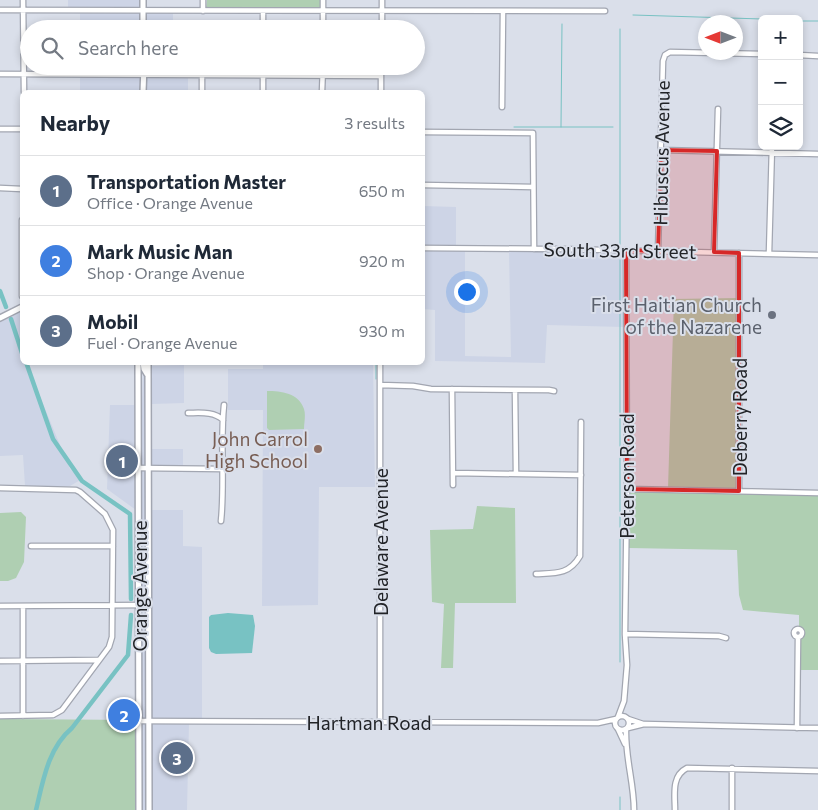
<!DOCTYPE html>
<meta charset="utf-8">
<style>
:root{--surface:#fff;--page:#f2f2f3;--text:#1f2937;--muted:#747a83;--line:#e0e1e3;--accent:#2563eb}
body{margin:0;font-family:Commissioner,sans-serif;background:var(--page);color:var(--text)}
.controls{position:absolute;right:15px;top:15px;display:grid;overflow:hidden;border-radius:8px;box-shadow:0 2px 8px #0003}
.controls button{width:45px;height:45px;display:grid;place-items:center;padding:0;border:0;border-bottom:1px solid var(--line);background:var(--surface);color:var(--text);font:25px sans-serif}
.compass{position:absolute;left:698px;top:15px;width:45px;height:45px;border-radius:50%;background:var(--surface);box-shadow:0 2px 8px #0003;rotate:270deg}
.you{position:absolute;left:466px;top:291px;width:18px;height:18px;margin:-12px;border:4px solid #fff;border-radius:50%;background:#1a73e8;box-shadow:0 0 0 8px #1a73e833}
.badge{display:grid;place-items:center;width:32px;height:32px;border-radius:50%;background:var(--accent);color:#fff;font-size:16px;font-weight:700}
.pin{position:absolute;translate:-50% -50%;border:2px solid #fff;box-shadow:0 1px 5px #0006}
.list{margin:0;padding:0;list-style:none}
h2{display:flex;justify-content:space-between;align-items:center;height:65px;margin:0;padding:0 20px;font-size:21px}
h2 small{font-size:16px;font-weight:400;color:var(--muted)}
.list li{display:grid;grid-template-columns:32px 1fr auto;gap:15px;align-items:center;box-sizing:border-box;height:70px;padding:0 20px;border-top:1px solid var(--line)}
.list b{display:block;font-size:19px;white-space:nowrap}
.list p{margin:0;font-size:16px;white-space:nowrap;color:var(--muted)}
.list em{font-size:16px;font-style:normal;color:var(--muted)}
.icon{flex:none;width:28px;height:28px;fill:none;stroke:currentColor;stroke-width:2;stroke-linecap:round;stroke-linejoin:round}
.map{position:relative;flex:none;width:818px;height:810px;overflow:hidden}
.search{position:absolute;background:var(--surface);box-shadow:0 2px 8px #0003;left:20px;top:20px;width:405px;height:55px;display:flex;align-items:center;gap:12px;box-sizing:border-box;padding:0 18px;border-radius:28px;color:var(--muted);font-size:19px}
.panel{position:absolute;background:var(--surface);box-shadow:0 2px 8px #0003;left:20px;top:90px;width:405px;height:275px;border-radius:8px}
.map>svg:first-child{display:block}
.built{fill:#cdd4e6}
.green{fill:#afcfb2}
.water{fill:#78c2c3}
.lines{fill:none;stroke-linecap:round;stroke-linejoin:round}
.stream{stroke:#78c2c3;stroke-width:1}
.canal{stroke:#78c2c3;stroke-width:4.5}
.minor-casing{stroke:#a2a6b1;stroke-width:7}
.major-casing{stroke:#a2a6b1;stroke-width:8}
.minor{stroke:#fff;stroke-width:4.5}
.major{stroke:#fff;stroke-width:5}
.marked{fill:#d62828;fill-opacity:0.2;stroke:#d62828;stroke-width:4;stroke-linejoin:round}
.worship-dot{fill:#6b7280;stroke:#dadfea;stroke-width:2}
.education-dot{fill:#8d6e63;stroke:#dadfea;stroke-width:2}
.labels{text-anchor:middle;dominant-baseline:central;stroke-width:4;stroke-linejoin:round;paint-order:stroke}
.street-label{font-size:19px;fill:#212327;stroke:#dadfea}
.worship-label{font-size:19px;fill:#5b616d;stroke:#dadfea;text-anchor:end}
.education-label{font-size:19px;fill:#785e54;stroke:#dadfea;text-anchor:end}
</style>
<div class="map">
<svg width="818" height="810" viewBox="0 0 818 810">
<rect width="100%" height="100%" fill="#dadfea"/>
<path class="built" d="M68 0H141V9H68Z
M80 13H141V29H80Z
M146 13H173V29H146Z
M80 66H141V73H80Z
M80 77H141V92H80Z
M146 77H188V92H146Z
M423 206 456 207V246H423Z
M423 250H465V356L511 357 509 250 623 252 624 327 547 325 545 363 435 361V310L423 309Z
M22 310V338L15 339 22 355V362L26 363 70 469 82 479 70 486H25L23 455 0 456V320Z
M263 362 373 363 375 487H319L318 605 262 606 263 410H228V369H263Z
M184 365V403L152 404V449H183V466H150V366Z
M143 371 145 375V466L141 465V405L142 404Z
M110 405H136V510L107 489Z
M141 470H145V603H141Z
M150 470H151V510H183V546L202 547V719H151Z
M141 607H145L146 719H142Z
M142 723H146V810H142Z
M151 723H189L187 810H151Z"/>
<path class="green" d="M207 0H321V9H206Z
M737 298V489L668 488 674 299Z
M267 391C281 391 299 393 304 409 306 415 304 423 304 429L269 430 267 428Z
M629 491 818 495V670H800V639L805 633 803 630 799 627V615L743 610 739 595 737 550 629 548Z
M477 506 515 508 516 603H455L453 668H441L444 604 432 602 430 530 473 529Z
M21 512 26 517 24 562 16 578 8 581H0V513Z
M0 719 137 720 136 810H0Z"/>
<path class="water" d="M228 613 253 615 255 626 252 653 216 654 211 652 209 648V617L211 615Z"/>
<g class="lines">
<path class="stream" d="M633 15 762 19
M799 21H818
M514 127H613
M561 127 562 24
M620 245V29
M620 260V662
M376 362V379
M620 810V797"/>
<path class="canal" d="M0 291 6 307
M11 319 22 353
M26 362 53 439 82 481 130 514 131 599
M36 810C43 781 48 748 72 728L128 655 131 615"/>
<defs>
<path id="minor" d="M23 0 24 92
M0 10 605 11
M203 11V0
M263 29V11
M323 29V0
M382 29V0
M799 55 818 56
M0 74 381 76
M202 75V92
M263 92V66
M322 92 323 66
M381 92V66
M502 107 503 11
M0 129H22
M422 132 533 133 534 249
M661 150 818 154
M422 185 533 187
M0 188 22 189
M22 220V296
M422 248 562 249 818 255
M658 251 663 61 665 55 670 52 762 54
M714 252 718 109
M739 253V491
M769 253 772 146
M380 362V721
M380 385 413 386 431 389 549 390 554 391
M452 389 453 485
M515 390 516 474
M188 413C199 413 214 411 223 420
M139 468 222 469
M453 473 581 475
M0 488 76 490 80 492 105 514 113 530 112 637 109 647 62 710 53 715 0 716
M627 489 818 493
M221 521C225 482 220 443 224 405
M31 546H113
M536 574C555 573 569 575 580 556L581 422
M0 606 148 605
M23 606V716
M794 633a4 4 0 1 1 8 0a4 4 0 1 1-8 0Z
M625 634 719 636 726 638
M0 661 98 660
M615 723a7 7 0 1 1 14 0a7 7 0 1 1-14 0Z
M618 717 624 701 627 665 625 634 627 489 626 250
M628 719 643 724
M139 721 598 723 616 719
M628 728 644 724 818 728
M797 728 798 637
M618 729 625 744
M626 729C625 757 634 783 634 810
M675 810C675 795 671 776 687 768L818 771
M732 810V768"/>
<path id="major" d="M143 29V0
M143 92 144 66
M0 318 22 307
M138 362 139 810
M143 362 144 369 147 374
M148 362 149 810"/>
</defs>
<use href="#minor" class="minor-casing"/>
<use href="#major" class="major-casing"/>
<use href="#minor" class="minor"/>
<use href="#major" class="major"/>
</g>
<path class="marked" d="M661 150 717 151 714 252 739 253V491L627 489 626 250 658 251Z"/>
<circle class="worship-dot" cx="772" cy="315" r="5"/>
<circle class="education-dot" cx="318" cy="449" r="5"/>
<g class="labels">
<g class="street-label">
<text transform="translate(661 153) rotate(-89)">Hibuscus Avenue</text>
<text transform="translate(620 250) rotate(1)">South 33rd Street</text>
<text transform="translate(739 417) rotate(-90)">Deberry Road</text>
<text transform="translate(626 476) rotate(-90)">Peterson Road</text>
<text transform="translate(380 542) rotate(-90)">Delaware Avenue</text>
<text transform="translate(139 586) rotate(-90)">Orange Avenue</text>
<text x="369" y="722">Hartman Road</text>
</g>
<g class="worship-label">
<text x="762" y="304">First Haitian Church<tspan x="762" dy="22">of the Nazarene</tspan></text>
</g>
<g class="education-label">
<text x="308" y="438">John Carrol<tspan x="308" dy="22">High School</tspan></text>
</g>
</g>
</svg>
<div class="controls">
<button>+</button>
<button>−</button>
<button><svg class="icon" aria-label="layers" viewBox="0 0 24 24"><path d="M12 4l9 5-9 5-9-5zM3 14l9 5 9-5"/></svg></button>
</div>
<svg class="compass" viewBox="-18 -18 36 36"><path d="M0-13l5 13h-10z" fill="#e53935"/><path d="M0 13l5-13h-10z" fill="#747a83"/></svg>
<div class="you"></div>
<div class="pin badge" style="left:122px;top:461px;background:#5c6f8a">1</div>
<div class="pin badge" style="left:124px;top:715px;background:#3f7fe0">2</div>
<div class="pin badge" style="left:177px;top:758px;background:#5c6f8a">3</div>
<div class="search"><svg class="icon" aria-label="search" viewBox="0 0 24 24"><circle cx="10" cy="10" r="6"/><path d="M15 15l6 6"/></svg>Search here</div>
<section class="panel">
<h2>Nearby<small>3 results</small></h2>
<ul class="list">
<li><span class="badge" style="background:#5c6f8a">1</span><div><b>Transportation Master</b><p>Office · Orange Avenue</p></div><em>650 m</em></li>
<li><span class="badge" style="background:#3f7fe0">2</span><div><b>Mark Music Man</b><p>Shop · Orange Avenue</p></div><em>920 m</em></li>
<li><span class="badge" style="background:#5c6f8a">3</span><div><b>Mobil</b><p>Fuel · Orange Avenue</p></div><em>930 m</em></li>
</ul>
</section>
</div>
